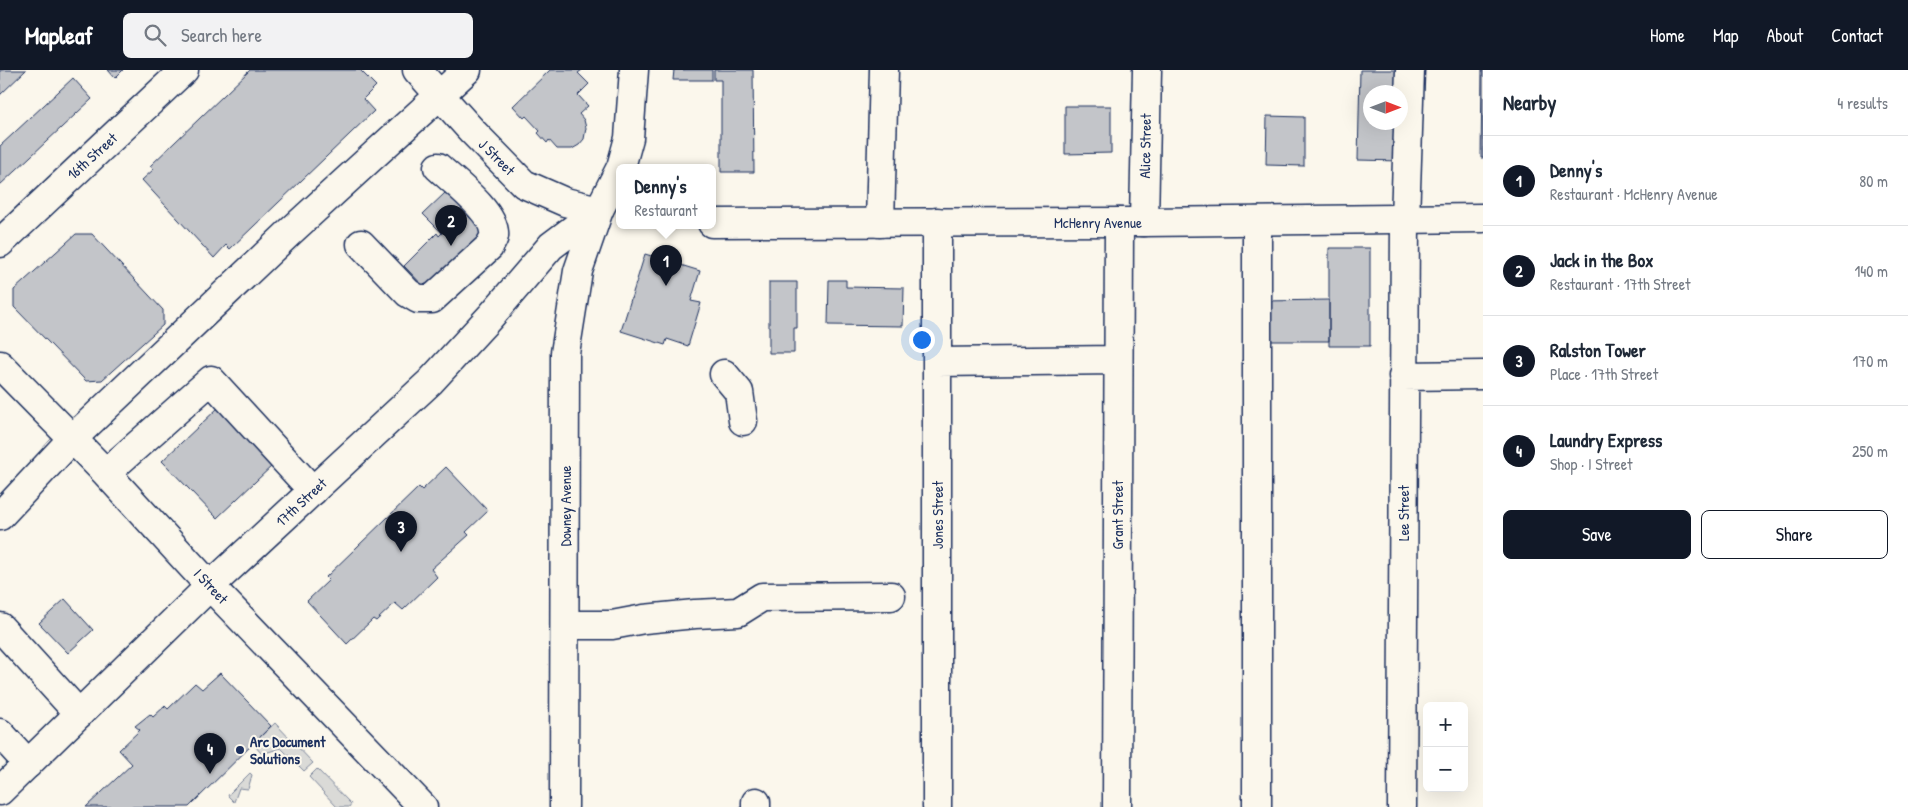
<!DOCTYPE html>
<meta charset="utf-8">
<style>
:root{--surface:#fff;--page:#f2f2f3;--text:#1f2937;--muted:#747a83;--line:#e0e1e3;--accent:#111827}
body{margin:0;font-family:"Patrick Hand",sans-serif;background:var(--page);color:var(--text)}
.controls{position:absolute;right:15px;bottom:15px;display:grid;overflow:hidden;border-radius:8px;box-shadow:0 5px 20px #0002}
.controls button{width:45px;height:45px;display:grid;place-items:center;padding:0;border:0;border-bottom:1px solid var(--line);background:var(--surface);color:var(--text);font:25px sans-serif}
.compass{position:absolute;left:1363px;top:15px;width:45px;height:45px;border-radius:50%;background:var(--surface);box-shadow:0 5px 20px #0002;rotate:90deg}
.you{position:absolute;left:921px;top:269px;width:18px;height:18px;margin:-12px;border:4px solid #fff;border-radius:50%;background:#1a73e8;box-shadow:0 0 0 8px #1a73e833}
.badge{display:grid;place-items:center;width:32px;height:32px;border-radius:50%;background:var(--accent);color:#fff;font-size:16px;font-weight:700}
.pin{position:absolute;translate:-50% -41px;filter:drop-shadow(0 1px 2px #0008)}
.pin::after{content:'';position:absolute;top:26px;width:18px;height:15px;background:inherit;clip-path:polygon(0 0,100% 0,50% 100%)}
.popup{position:absolute;left:616px;top:94px;width:100px;height:65px;box-sizing:border-box;display:grid;place-content:center;border-radius:8px;background:var(--surface);filter:drop-shadow(0 1px 4px #0005);font-size:16px;white-space:nowrap;color:var(--muted)}
.popup b{font-size:19px;color:var(--text)}
.popup::after{content:'';position:absolute;left:50%;top:100%;margin-left:-10px;border:10px solid transparent;border-top-color:var(--surface)}
.list{margin:0;padding:0;list-style:none}
h2{display:flex;justify-content:space-between;align-items:center;height:65px;margin:0;padding:0 20px;font-size:21px}
h2 small{font-size:16px;font-weight:400;color:var(--muted)}
.list li{display:grid;grid-template-columns:32px 1fr auto;gap:15px;align-items:center;box-sizing:border-box;height:90px;padding:0 20px;border-top:1px solid var(--line)}
.list b{display:block;font-size:19px;white-space:nowrap}
.list p{margin:0;font-size:16px;white-space:nowrap;color:var(--muted)}
.list em{font-size:16px;font-style:normal;color:var(--muted)}
.actions{display:flex;gap:10px;padding:15px 20px}
.actions a{flex:1;padding:11px 0;border:1px solid var(--accent);border-radius:8px;text-align:center;font-size:18px;color:var(--accent)}
.actions .main{background:var(--accent);color:#fff}
.icon{flex:none;width:28px;height:28px;fill:none;stroke:currentColor;stroke-width:2;stroke-linecap:round;stroke-linejoin:round}
.map{position:relative;flex:none;width:1483px;height:737px;overflow:hidden}
header{display:flex;align-items:center;gap:30px;box-sizing:border-box;height:70px;padding:0 25px;background:var(--accent);color:#fff}
header strong{font-size:24px}
nav{display:flex;gap:28px;margin-inline-start:auto;font-size:18px}
.search{width:350px;height:45px;background:var(--page);display:flex;align-items:center;gap:12px;box-sizing:border-box;padding:0 18px;border-radius:8px;color:var(--muted);font-size:19px}
main{display:flex}
aside{flex:1;background:var(--surface)}
.map>svg:first-child{display:block}
.green{fill:#dadad7;stroke:#7a849a}
.building{fill:#c3c5c9;stroke:#1b2f5e}
.lines{fill:none;stroke-linecap:round;stroke-linejoin:round}
.minor-casing{stroke:#1b2f5e;stroke-width:31}
.major-casing{stroke:#1b2f5e;stroke-width:31}
.minor{stroke:#fbf7ec;stroke-width:28}
.major{stroke:#fbf7ec;stroke-width:28}
.poi-dot{fill:#1b2f5e;stroke:#fbf7ec;stroke-width:2}
.labels{text-anchor:middle;dominant-baseline:central;stroke-width:4;stroke-linejoin:round;paint-order:stroke}
.street-label{font-size:15px;fill:#1b2f5e;stroke:#fbf7ec}
.poi-label{font-size:15px;font-weight:bold;fill:#1b2f5e;stroke:#fbf7ec;text-anchor:start}
</style>
<header>
<strong>Mapleaf</strong>
<div class="search"><svg class="icon" aria-label="search" viewBox="0 0 24 24"><circle cx="10" cy="10" r="6"/><path d="M15 15l6 6"/></svg>Search here</div>
<nav><a>Home</a><a>Map</a><a>About</a><a>Contact</a></nav>
</header>
<main>
<div class="map">
<svg width="1483" height="737" viewBox="0 0 1483 737">
<rect width="100%" height="100%" fill="#fbf7ec"/>
<filter id="ink" filterUnits="userSpaceOnUse"><feTurbulence type="fractalNoise" baseFrequency=".02" numOctaves="2"/><feDisplacementMap in="SourceGraphic" scale="10" xChannelSelector="R" yChannelSelector="G"/><feConvolveMatrix kernelMatrix="1 2 1 2 8 2 1 2 1" color-interpolation-filters="sRGB"/></filter>
<g filter="url(#ink)">
<path class="green" d="M275 653 313 693 304 701 281 678 262 684 253 674Z
M317 699 351 734 349 737H337L309 707Z
M250 703 252 705 248 719 239 718 234 732 228 726 229 724Z"/>
<path class="building" d="M0 0H26L0 25Z
M108 0H123L115 8Z
M250 0H360L376 16 363 29 374 41 230 179 226 175 214 188 142 110 154 99 150 96Z
M550 0H582L578 3 589 14 578 25 588 36 579 44 584 50 586 58 584 69 579 75 572 79H557L549 70 547 73 538 63 540 61 526 46 524 48 513 36Z
M674 0H712V10H673Z
M714 0H753L754 102H721V10H714Z
M1360 0H1401L1400 22H1370V52H1400V91L1358 90Z
M1482 0H1483V88H1481Z
M73 8 92 29 0 115V76Z
M1065 36H1111V83L1065 84Z
M1267 46 1304 47V96L1266 95Z
M446 122 488 167 428 221 404 196 437 163 439 166 442 163 423 144Z
M76 164H92L163 240V255L102 310 86 311 14 237V220Z
M1329 178H1370V276H1329Z
M645 184 700 201 691 231 701 233 688 276 667 269 665 275 621 261Z
M829 210H846V217L904 218 903 256 828 255Z
M769 212H797V258H794V283H769Z
M1329 230V271H1264V231Z
M219 337 274 394 217 448 162 391Z
M446 397 488 441 466 462 469 465 431 499 437 507 403 540 395 533 376 551 373 549 347 574 307 531 329 510 326 507 419 417 422 420Z
M65 529 93 560 68 583 39 553Z
M220 603 271 656 189 737H86L132 694 119 680 140 660 135 656 150 644 153 647 165 636 168 639 195 613 202 619Z"/>
<g class="lines">
<defs>
<path id="minor" d="M417 0 473 62 524 114 565 132 599 140
M1257 151V737
M1144 152 1147 0
M880 153 884 0
M0 173 184 0
M361 174 408 223 418 229H432L489 177C490 174 494 169 494 166 497 144 453 111 438 97
M937 292 1118 290
M0 295 106 403 210 516 423 737
M724 304 739 322 743 351
M1403 306 1483 305
M106 403 211 310 313 421
M0 446 72 369 291 161 467 0
M565 555H612L644 549 695 544 738 542 762 527 891 526
M0 557 79 644
M0 663 28 694
M756 737V732
M937 737V152
M1117 737 1119 152
M1402 737 1405 149 1410 0"/>
<path id="major" d="M621 97 629 68 634 0
M712 153 1144 152 1483 148
M0 721 210 516 430 312 490 247 551 176 599 140
M564 737 565 283 578 201 599 140 620 99"/>
</defs>
<use href="#minor" class="minor-casing"/>
<use href="#major" class="major-casing"/>
<use href="#minor" class="minor"/>
<use href="#major" class="major"/>
</g>
</g>
<circle class="poi-dot" cx="240" cy="680" r="5"/>
<g class="labels">
<g class="street-label">
<text transform="translate(1145 76) rotate(-89)">Alice Street</text>
<text transform="translate(92 86) rotate(-42)">16th Street</text>
<text transform="translate(497 87) rotate(45)">J Street</text>
<text x="1098" y="152">McHenry Avenue</text>
<text transform="translate(301 432) rotate(-43)">17th Street</text>
<text transform="translate(565 436) rotate(-90)">Downey Avenue</text>
<text transform="translate(1403 443) rotate(-90)">Lee Street</text>
<text transform="translate(937 445) rotate(-90)">Jones Street</text>
<text transform="translate(1117 445) rotate(-90)">Grant Street</text>
<text transform="translate(211 516) rotate(47)">I Street</text>
</g>
<g class="poi-label">
<text x="250" y="671">Arc Document<tspan x="250" dy="17">Solutions</tspan></text>
</g>
</g>
</svg>
<div class="controls">
<button>+</button>
<button>−</button>
</div>
<svg class="compass" viewBox="-18 -18 36 36"><path d="M0-13l5 13h-10z" fill="#e53935"/><path d="M0 13l5-13h-10z" fill="#747a83"/></svg>
<div class="you"></div>
<div class="pin badge" style="left:666px;top:216px">1</div>
<div class="popup"><b>Denny's</b>Restaurant</div>
<div class="pin badge" style="left:451px;top:176px">2</div>
<div class="pin badge" style="left:401px;top:482px">3</div>
<div class="pin badge" style="left:210px;top:704px">4</div>
</div>
<aside>
<h2>Nearby<small>4 results</small></h2>
<ul class="list">
<li><span class="badge">1</span><div><b>Denny's</b><p>Restaurant · McHenry Avenue</p></div><em>80 m</em></li>
<li><span class="badge">2</span><div><b>Jack in the Box</b><p>Restaurant · 17th Street</p></div><em>140 m</em></li>
<li><span class="badge">3</span><div><b>Ralston Tower</b><p>Place · 17th Street</p></div><em>170 m</em></li>
<li><span class="badge">4</span><div><b>Laundry Express</b><p>Shop · I Street</p></div><em>250 m</em></li>
</ul>
<div class="actions"><a class="main">Save</a><a>Share</a></div>
</aside>
</main>
